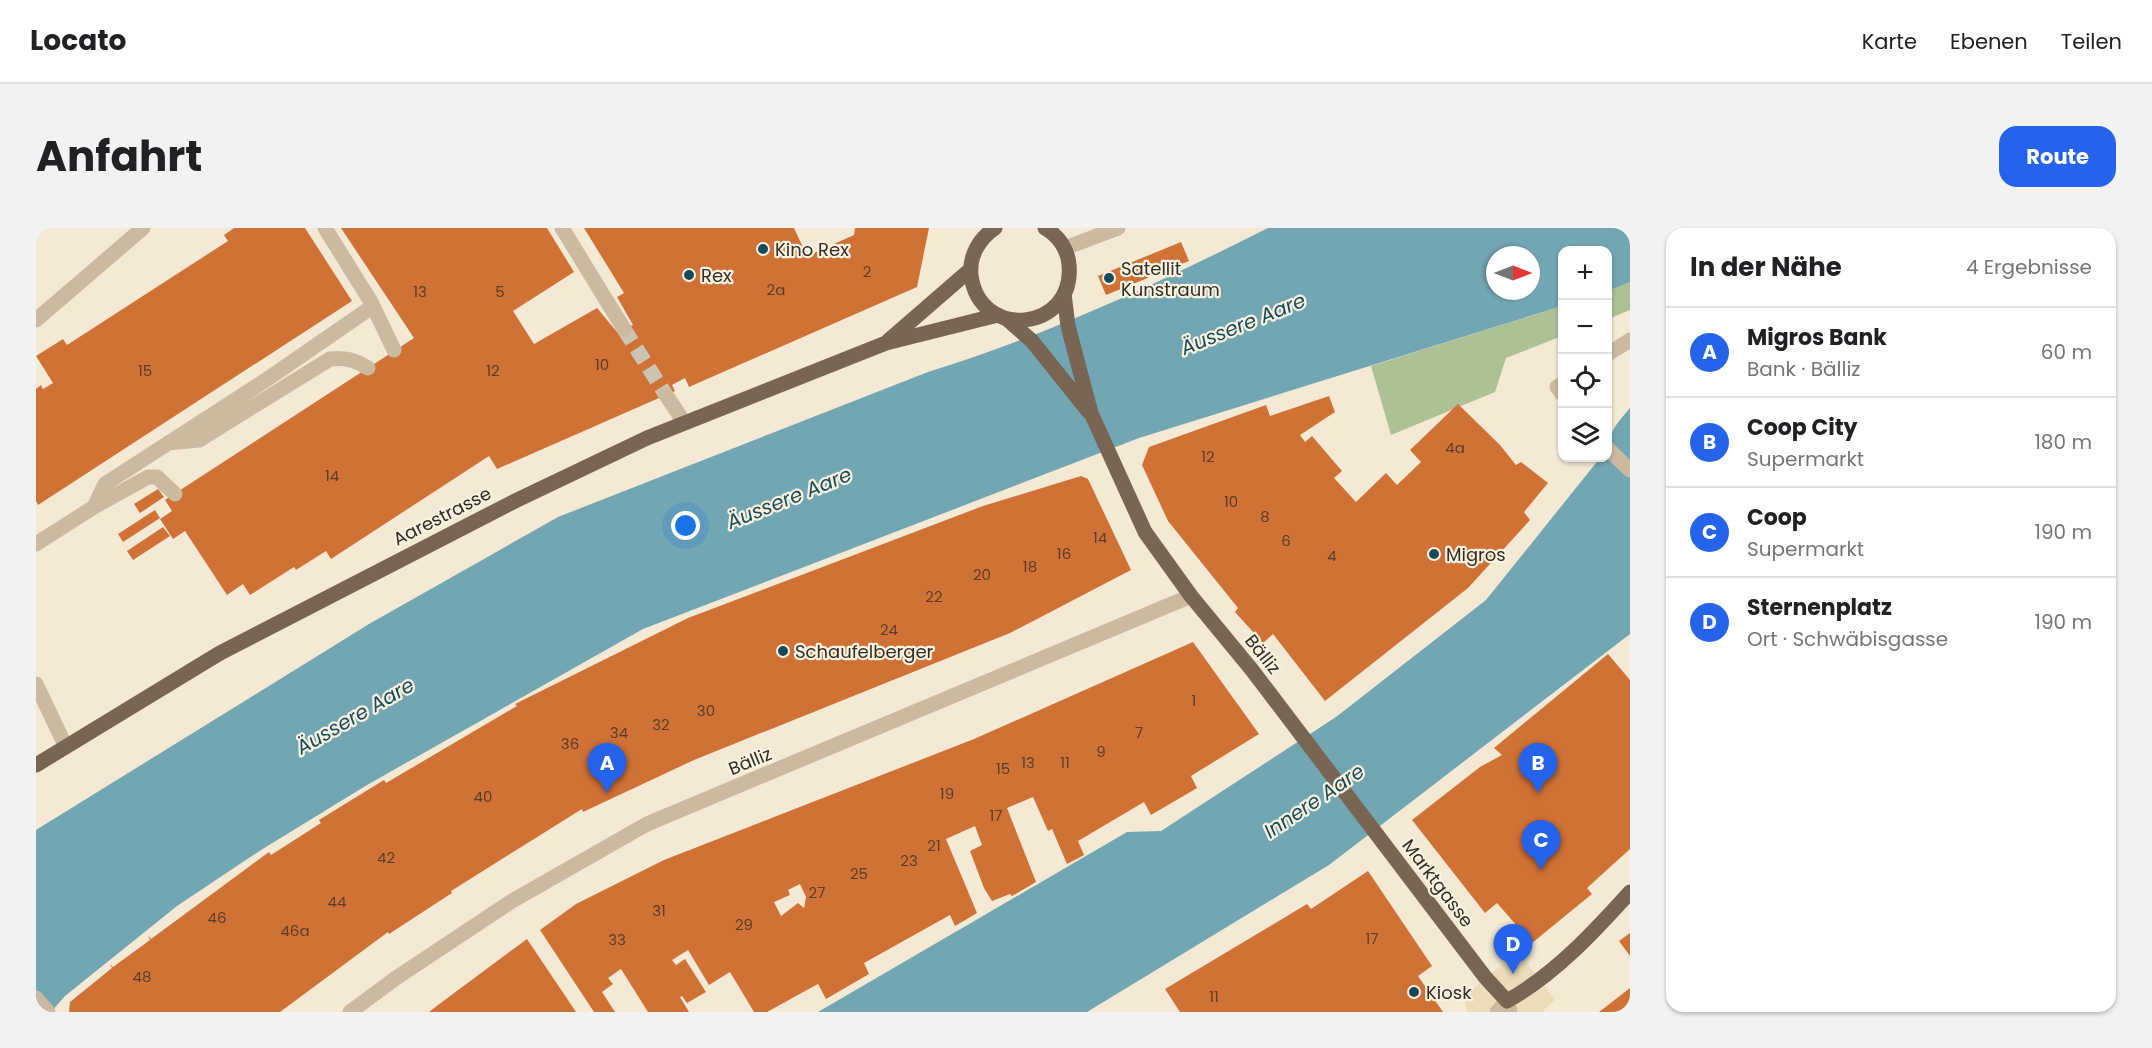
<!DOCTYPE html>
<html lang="de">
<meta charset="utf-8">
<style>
:root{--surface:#fff;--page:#f2f2f2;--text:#202124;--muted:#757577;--line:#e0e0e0;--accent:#2563eb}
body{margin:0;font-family:Poppins,sans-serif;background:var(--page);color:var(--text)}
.controls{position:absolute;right:18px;top:18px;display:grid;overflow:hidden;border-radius:12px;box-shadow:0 2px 4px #0004}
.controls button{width:54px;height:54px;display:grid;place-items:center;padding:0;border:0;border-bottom:2px solid var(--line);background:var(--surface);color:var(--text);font:30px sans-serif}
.compass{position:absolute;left:1450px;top:18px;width:54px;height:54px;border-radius:50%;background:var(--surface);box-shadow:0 2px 4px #0004;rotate:90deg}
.you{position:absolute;left:650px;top:298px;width:21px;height:21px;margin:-15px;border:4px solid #fff;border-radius:50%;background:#1a73e8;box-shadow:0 0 0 9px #1a73e833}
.badge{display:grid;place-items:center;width:39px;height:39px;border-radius:50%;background:var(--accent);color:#fff;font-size:20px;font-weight:700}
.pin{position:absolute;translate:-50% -50px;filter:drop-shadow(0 2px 3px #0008)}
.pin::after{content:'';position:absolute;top:32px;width:21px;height:18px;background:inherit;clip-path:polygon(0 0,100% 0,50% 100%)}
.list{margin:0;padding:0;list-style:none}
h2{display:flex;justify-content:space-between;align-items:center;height:78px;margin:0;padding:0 24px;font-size:26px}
h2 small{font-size:20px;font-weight:400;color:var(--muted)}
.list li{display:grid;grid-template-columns:39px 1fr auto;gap:18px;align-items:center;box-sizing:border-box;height:90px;padding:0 24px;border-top:2px solid var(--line)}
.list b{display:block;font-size:22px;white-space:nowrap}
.list p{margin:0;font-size:20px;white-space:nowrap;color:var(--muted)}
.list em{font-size:20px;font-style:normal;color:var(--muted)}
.icon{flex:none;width:33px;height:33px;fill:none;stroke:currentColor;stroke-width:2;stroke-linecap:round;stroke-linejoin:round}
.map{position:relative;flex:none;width:1594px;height:784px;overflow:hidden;border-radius:18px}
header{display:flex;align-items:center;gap:36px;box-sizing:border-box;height:84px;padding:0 30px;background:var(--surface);border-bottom:2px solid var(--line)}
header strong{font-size:28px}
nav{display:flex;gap:33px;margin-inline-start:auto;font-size:21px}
.intro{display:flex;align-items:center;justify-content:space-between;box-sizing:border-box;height:144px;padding:0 36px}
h1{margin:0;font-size:42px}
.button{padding:15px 27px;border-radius:18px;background:var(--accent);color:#fff;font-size:21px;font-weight:700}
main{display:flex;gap:36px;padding:0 36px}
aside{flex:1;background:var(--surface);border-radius:18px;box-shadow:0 2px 4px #0004}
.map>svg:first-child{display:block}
.green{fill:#acc294}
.plaza{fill:#ecddba}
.water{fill:#72a6b2;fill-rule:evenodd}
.building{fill:#d07135;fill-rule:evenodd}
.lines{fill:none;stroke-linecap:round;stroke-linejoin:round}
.minor-tunnel{stroke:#cdc3b2;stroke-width:15;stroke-dasharray:15 8;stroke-linecap:butt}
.minor{stroke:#cbbaa0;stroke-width:15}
.major{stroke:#786554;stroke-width:15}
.poi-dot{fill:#174b59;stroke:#faf2e1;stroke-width:2}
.labels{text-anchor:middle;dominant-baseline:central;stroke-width:4.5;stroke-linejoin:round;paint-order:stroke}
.number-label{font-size:15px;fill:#5b3d28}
.poi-label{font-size:18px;fill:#342c24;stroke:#faf2e1;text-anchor:start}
.street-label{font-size:18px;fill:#342c24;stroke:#faf2e1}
.water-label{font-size:20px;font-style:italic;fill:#174b59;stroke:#faf2e1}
</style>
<header>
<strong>Locato</strong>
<nav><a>Karte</a><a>Ebenen</a><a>Teilen</a></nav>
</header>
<div class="intro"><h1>Anfahrt</h1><a class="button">Route</a></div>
<main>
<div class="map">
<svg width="1594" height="784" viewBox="0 0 1594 784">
<rect width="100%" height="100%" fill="#f3e9d5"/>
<path class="green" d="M1594 54V82L1572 91V63Z
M1526 78V108L1470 130 1459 164 1355 207 1335 138Z"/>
<path class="plaza" d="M1482 723 1519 772 1506 784H1431L1428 768Z"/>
<path class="water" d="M1232 0H1594V54L1572 63V22H1526V78L1103 210 607 401 331 557 225 622 141 678 29 768 15 784H0V602L333 396 522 289 892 144C1009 108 1123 55 1232 0ZM1459 27H1495V63H1459Z
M1594 180V406L1293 637 1051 784H782L1091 604 1125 603 1300 489 1450 372 1564 230H1572C1572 204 1578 199 1594 180Z"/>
<path class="building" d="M198 0H269L316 73 2 277 0 273V161L5 157 7 161 17 155 0 128 27 111 31 117 192 13 188 7Z
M305 0H511L538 44 477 83 498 116 561 80 581 104 597 97 581 69 588 65 548 0H758L771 28 818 7 819 0H893L881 59 653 159 649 150 636 157 639 163 461 241 453 228 295 331 290 323 260 342 258 339 214 367 207 356 191 367 149 303 137 311 124 291 136 283 129 272 378 110Z
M1145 14 1153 33 1070 67 1062 48Z
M1293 168 1299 184 1264 207 1269 214 1276 208 1306 243 1298 250 1320 274 1350 245 1361 257 1385 234 1374 222 1422 176 1464 217 1480 237 1485 234 1512 255 1488 284 1494 292 1432 360 1289 473 1237 406 1227 415 1199 384 1202 380 1132 293 1106 237 1113 219 1230 177 1234 188Z
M1045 248 1052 251 1095 342 974 405 658 532 547 584 546 581 415 663 416 665 353 706 352 704 244 784H33L34 774 76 740 74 736 77 739 114 712 112 707 115 711 233 624 235 627 285 595 283 592 348 552 350 555 481 478 479 476 652 390 947 278Z
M122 261 128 269 104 285 98 276Z
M119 282 124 290 87 314 82 306Z
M127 299 134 308 97 332 91 323Z
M1157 414 1223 506 1155 548 1161 560 1115 587 1108 574 1042 613 1048 627 1031 636 1016 601 1012 603 997 569 971 580 1000 654 976 668 974 666 956 673 948 660 934 623 946 617 939 598 910 611 941 685 919 698 914 687 828 735 833 746 790 771 782 756 731 784H718L694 744 673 757 652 722 636 732 640 737 649 731 670 764 651 775 646 768 644 769 653 784H612L585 741 572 750 577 756 566 764 579 784H558L504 702 540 676 628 632 938 511ZM764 656 770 669 768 680 762 675 745 688 738 674 754 667 752 662Z
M1572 426 1594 452V621L1551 660 1556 666 1496 715 1461 675 1449 685 1376 592 1444 539 1466 527 1458 520Z
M1332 643 1396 738 1382 748 1407 784H1144L1129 761 1271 676 1275 681Z
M1594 705V728L1583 713Z
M491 711 540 784H393L402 777Z
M1594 760V784H1563Z"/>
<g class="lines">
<path class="minor-tunnel" d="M588 101 630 167"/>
<path class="minor" d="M289 0 335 74 358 122
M526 0 588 101
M1029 20 1082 0
M0 92 107 0
M1572 126 1594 112
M1526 156 1521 159 1526 166
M630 167 648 194
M132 215 163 212 294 131C309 129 319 132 332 140
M1572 221 1594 242
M58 279 112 249H121L139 266
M0 316 58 279 69 256 227 154 333 81 335 74
M0 456 29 517
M0 770 12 784
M314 784 360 750 476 673 611 596 1155 368
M1461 784 1471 773 1474 784"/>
<path class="major" d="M959 0C944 10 933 27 935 47 943 113 1039 104 1033 37 1032 22 1023 8 1009 0
M1028 66 1032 98 1055 185 1109 304 1155 368 1216 442 1449 749 1471 773C1519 746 1557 705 1594 664
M971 91 996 113 1052 183
M852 113 935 41
M0 537 184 425 479 273 611 210 850 115 962 87"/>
</g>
<g class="poi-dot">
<circle cx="727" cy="21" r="6"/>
<circle cx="653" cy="47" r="6"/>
<circle cx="1073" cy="50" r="6"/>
<circle cx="1398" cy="326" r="6"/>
<circle cx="747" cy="423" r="6"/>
<circle cx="1378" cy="764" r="6"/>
</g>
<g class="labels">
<g class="number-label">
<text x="831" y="43">2</text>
<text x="740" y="61">2a</text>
<text x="384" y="63">13</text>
<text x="464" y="63">5</text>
<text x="566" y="136">10</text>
<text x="109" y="142">15</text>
<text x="457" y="142">12</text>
<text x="1419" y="219">4a</text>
<text x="1172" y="228">12</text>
<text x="296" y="247">14</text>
<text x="1195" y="273">10</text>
<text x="1229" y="288">8</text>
<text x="1064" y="309">14</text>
<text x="1250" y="312">6</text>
<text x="1028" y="325">16</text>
<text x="1296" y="327">4</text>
<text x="994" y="338">18</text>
<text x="946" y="346">20</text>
<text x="898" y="368">22</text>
<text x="853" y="401">24</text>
<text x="1158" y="472">1</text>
<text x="670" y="482">30</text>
<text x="625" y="496">32</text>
<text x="583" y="504">34</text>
<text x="1103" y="504">7</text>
<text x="534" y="515">36</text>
<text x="1065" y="523">9</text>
<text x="992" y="534">13</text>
<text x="1029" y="534">11</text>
<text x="967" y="540">15</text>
<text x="911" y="565">19</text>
<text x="447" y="568">40</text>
<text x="960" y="587">17</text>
<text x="898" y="617">21</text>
<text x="350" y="629">42</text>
<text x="873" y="632">23</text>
<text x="823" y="645">25</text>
<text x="781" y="664">27</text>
<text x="301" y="673">44</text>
<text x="623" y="682">31</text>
<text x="181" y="689">46</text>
<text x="708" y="696">29</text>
<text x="259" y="702">46a</text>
<text x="1336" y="710">17</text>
<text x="581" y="711">33</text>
<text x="106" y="748">48</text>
<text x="1178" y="768">11</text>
</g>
<g class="poi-label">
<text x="739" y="21">Kino Rex</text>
<text x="1085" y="40">Satellit<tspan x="1085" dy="21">Kunstraum</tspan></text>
<text x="665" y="47">Rex</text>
<text x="1410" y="326">Migros</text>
<text x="759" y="423">Schaufelberger</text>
<text x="1390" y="764">Kiosk</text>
</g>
<g class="street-label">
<text transform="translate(406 288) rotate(-27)">Aarestrasse</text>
<text transform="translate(1227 426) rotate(51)">Bälliz</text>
<text transform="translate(714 533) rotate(-22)">Bälliz</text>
<text transform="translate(1402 655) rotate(53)">Marktgasse</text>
</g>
<g class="water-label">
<text transform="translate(1207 96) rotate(-22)">Äussere Aare</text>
<text transform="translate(753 270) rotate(-22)">Äussere Aare</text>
<text transform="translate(319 488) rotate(-30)">Äussere Aare</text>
<text transform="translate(1278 573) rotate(-34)">Innere Aare</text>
</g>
</g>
</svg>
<div class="controls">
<button>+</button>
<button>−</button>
<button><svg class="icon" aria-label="locate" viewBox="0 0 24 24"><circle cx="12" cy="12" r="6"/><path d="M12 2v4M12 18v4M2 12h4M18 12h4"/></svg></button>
<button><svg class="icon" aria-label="layers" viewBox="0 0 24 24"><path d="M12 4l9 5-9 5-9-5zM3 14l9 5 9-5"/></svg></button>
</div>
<svg class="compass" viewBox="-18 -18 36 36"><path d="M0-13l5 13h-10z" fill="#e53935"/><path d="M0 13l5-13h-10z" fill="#757577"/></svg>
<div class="you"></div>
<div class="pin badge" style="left:571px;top:565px">A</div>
<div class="pin badge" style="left:1502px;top:565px">B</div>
<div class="pin badge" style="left:1505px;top:642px">C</div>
<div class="pin badge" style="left:1477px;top:746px">D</div>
</div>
<aside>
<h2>In der Nähe<small>4 Ergebnisse</small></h2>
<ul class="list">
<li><span class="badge">A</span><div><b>Migros Bank</b><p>Bank · Bälliz</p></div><em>60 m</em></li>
<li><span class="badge">B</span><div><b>Coop City</b><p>Supermarkt</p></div><em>180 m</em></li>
<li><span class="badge">C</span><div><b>Coop</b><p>Supermarkt</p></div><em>190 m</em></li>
<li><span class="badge">D</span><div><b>Sternenplatz</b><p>Ort · Schwäbisgasse</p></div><em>190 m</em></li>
</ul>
</aside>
</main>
